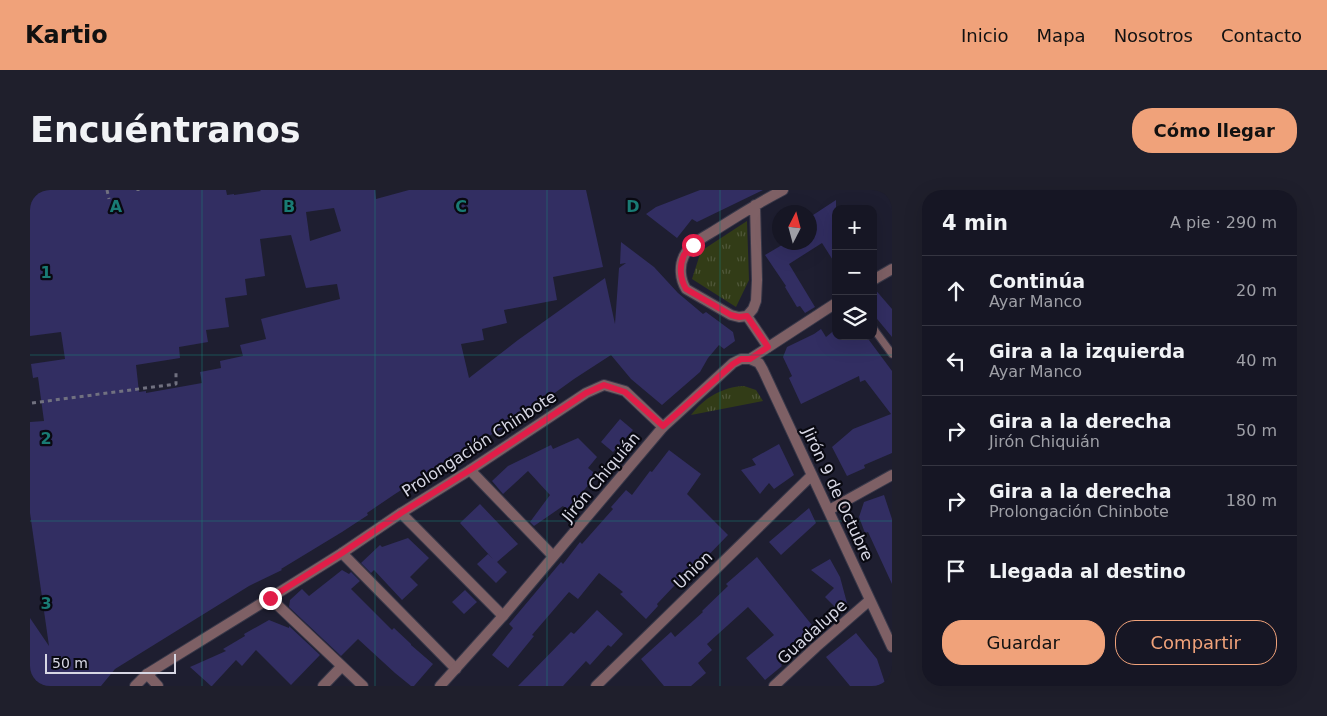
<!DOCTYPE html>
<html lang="es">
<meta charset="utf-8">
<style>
:root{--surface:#161624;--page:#1f1f2c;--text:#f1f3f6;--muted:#9e9fa6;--line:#353541;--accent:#f0a27a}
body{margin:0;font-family:"DejaVu Sans",sans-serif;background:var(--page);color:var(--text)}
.controls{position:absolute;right:15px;top:15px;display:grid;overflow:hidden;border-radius:10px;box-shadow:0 5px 20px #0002}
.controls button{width:45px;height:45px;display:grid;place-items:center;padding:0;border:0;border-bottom:1px solid var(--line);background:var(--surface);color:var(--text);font:25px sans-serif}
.compass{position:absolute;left:742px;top:15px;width:45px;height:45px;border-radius:50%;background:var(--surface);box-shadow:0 5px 20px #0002;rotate:6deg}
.scale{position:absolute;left:15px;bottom:12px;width:131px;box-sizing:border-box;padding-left:5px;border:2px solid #d7d7e4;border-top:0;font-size:14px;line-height:18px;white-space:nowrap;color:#d7d7e4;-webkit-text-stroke:4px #090911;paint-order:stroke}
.stop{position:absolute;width:15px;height:15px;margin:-11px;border:4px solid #e11d48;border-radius:50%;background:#fff}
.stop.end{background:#e11d48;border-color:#fff;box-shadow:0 1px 5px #0008}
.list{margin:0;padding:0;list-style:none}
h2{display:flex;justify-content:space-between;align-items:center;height:65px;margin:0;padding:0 20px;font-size:21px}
h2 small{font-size:16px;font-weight:400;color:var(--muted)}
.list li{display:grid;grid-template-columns:32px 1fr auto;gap:15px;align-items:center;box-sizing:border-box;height:70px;padding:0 20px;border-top:1px solid var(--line)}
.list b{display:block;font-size:19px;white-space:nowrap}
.list p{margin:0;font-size:16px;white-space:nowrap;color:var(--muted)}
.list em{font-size:16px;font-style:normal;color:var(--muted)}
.actions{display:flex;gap:10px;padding:15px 20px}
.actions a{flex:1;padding:11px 0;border:1px solid var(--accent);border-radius:20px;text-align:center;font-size:18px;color:var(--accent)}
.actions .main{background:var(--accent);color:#111}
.icon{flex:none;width:28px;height:28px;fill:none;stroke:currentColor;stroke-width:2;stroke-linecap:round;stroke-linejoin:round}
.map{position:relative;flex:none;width:862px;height:496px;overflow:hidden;border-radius:20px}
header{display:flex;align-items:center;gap:30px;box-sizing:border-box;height:70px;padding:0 25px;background:var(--accent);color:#111}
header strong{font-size:24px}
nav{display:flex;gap:28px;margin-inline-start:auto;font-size:18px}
.intro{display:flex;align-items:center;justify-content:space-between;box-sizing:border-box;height:120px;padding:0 30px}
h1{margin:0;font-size:35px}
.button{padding:12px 22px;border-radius:20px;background:var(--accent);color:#111;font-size:18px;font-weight:700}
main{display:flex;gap:30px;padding:0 30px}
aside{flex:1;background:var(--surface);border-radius:20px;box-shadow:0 5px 20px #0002}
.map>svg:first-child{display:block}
.grass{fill:url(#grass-tufts)}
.building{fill:#322e62;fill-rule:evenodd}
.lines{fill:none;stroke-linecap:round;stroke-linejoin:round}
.service-casing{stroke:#383849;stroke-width:9}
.pedestrian-casing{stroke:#383849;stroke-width:12}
.minor-casing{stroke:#383849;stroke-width:12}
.tertiary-casing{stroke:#383849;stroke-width:12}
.path{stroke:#717180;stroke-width:3;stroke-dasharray:4 4;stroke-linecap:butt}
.service{stroke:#7e6065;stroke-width:7}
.pedestrian{stroke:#7e6065;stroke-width:10}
.minor{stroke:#7e6065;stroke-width:10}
.tertiary{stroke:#7e6065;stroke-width:10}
.route{stroke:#e11d48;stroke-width:6}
.grid{fill:none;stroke:#197b74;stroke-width:1;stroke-opacity:0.55}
.labels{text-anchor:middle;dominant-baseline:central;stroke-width:4.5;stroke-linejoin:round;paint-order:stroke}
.street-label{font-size:16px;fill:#d7d7e4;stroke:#090911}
.grid-label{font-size:16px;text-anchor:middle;font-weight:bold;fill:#197b74;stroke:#090911;stroke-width:4.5;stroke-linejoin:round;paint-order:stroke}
</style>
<header>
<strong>Kartio</strong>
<nav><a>Inicio</a><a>Mapa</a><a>Nosotros</a><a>Contacto</a></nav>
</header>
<div class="intro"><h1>Encuéntranos</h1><a class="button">Cómo llegar</a></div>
<main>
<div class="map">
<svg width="862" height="496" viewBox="0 0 862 496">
<defs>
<pattern id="grass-tufts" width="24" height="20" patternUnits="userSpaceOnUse" patternTransform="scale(1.25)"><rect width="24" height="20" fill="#323c17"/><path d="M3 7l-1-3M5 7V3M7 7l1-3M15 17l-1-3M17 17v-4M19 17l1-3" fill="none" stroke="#4f5739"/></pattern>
</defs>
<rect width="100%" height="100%" fill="#1e1e30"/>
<path class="grass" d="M717 31 719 90 706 117 662 89 671 61Z
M714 196 726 200 733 211 661 225C674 208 692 197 714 196Z"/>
<path class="building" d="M0 0H196L197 5 204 4V5L231 1 230 0H345L346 9 379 0H556L573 77 523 87 527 110 474 120 477 133 452 139 454 150 431 154 439 188 488 150 575 88 585 134 589 78 596 73 590 74 591 52 624 77 648 103 673 124 676 122 703 142 705 151 694 159 689 155 678 168 670 182 632 215 601 189 581 165 544 189 490 228 418 270 365 304 337 323 338 325 312 342 251 379 252 380 219 396 85 479 71 496H0V428L19 456 0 323V232L14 231 8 187 3 188 1 174 35 169 31 142 0 146ZM304 18 311 41 280 51 276 22ZM261 45 276 98 307 94 310 109 231 129 236 149 210 155 213 166 190 171 191 178 170 182 172 193 116 203V201L109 202 106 175 150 168 149 157 178 152 176 140 199 137 195 108 217 105 215 89 235 86 230 49Z
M670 0H733L667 32 662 29 647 48 616 24 626 17Z
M806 10V75L792 53 759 74 785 117 775 123 770 116 767 117 755 97 756 96 735 65 757 52H780V27Z
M843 97 862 119V147L843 124Z
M791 139 796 147 806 139V146H836L862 181V263L834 275 835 278 817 286 802 257 823 239 861 224 835 190 830 192 829 186 771 214 759 188 762 186 753 167 757 157 784 144Z
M590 229 603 240 583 262 571 252Z
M548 248 567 267 558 278 567 285 537 320 533 316 504 336 500 332 520 305 498 281 473 304 462 291 478 276 521 255 523 259Z
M749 254 764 285 744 299 739 293 730 304 711 280 726 275 722 269Z
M639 260 671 284 657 304 698 345 666 378 664 375 627 414 628 416 616 429 590 404 593 402 569 383 548 409 539 402 502 445 504 446 478 478 462 465 483 438 479 434 531 372 533 374 550 352 552 354 583 319 581 317 596 300 602 305 620 281 622 282Z
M854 305 862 329V394L838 342 835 343 829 327 834 312Z
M450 314 488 354 467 372 477 382 466 393 447 374 458 364 463 369 430 333Z
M779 318 786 333 751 365 739 352Z
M378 348 399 368 380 387 388 395 372 410 344 380 341 383 331 373 350 355 352 357Z
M727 367 790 445 751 475 752 476 735 490 716 468 744 445 718 417 677 454 682 460 668 473 676 483 661 496H634L611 469 641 442 645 447 673 422 672 421 698 396 696 394Z
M800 369 810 387 817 413 809 421 795 407 804 398 781 380Z
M312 380 319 384 321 382 330 391 321 399 362 440 364 438 381 454V455L403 474 384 496H381L365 483 328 449 311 466 259 417 260 410 272 399 279 406Z
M435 400 447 412 434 424 422 412Z
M567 420 593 444 581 457 578 455 560 475 556 471 533 496H488L541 442 544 444Z
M239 430 259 438V436L290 465 261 495 226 460 212 476 206 470 182 496H181L160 477 196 461 193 459 215 446 214 444Z
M826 443 847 469 856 496H820L796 467Z"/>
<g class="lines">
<defs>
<path id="service" d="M843 138 862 164"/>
<path id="pedestrian" d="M440 280 523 366
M371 323 473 426
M312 363 426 479
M240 408 333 496
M117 484 128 496
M293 496 312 476"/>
<path id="minor" d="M717 126 723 119 726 111 727 90 725 15
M738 157 717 126 709 127 701 125 656 99C650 89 649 76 654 66 660 53 676 46 687 39 709 25 730 12 753 0
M720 169 729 173 733 180 862 457
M799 320 862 285
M105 496 117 484 240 408 312 363 371 323 440 280 556 203 574 195 595 201 633 237
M566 496 782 285
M744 496 786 457 840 410"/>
<path id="tertiary" d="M843 90 862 79
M410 496 473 426 633 237 703 173 711 169H720L806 113"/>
</defs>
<use href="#service" class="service-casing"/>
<use href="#pedestrian" class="pedestrian-casing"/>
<use href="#minor" class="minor-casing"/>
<use href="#tertiary" class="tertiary-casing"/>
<path class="path" d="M77 0 79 9
M108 0V1
M2 213 146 194V181"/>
<use href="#service" class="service"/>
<use href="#pedestrian" class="pedestrian"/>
<use href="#minor" class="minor"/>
<use href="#tertiary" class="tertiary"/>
</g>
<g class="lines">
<path class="route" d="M240 408 312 363 371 323 440 280 556 203 574 195 595 202 633 236 703 174 711 169H720L738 157 717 126 709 127 701 125 656 99C650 89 649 76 654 65 656 62 660 58 663 55"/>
</g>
<path class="grid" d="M172 0V496M345 0V496M517 0V496M690 0V496M0 165H862M0 331H862"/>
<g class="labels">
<g class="street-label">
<text transform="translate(449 254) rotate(-33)">Prolongación Chinbote</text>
<text transform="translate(571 287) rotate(-50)">Jirón Chiquián</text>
<text transform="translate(808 304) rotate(65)">Jirón 9 de Octubre</text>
<text transform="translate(663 380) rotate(-44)">Union</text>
<text transform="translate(782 442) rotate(-42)">Guadalupe</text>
</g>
</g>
<g class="grid-label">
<text x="86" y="22">A</text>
<text x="259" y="22">B</text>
<text x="431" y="22">C</text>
<text x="603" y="22">D</text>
<text x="16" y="88">1</text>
<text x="16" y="254">2</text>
<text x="16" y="419">3</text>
</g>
</svg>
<div class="controls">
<button>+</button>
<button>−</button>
<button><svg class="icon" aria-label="layers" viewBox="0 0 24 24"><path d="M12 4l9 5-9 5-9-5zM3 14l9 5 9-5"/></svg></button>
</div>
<svg class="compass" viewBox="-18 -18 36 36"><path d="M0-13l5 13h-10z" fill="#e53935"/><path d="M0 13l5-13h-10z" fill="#9e9fa6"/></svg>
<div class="scale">50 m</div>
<div class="stop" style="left:663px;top:55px"></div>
<div class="stop end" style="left:240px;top:408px"></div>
</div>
<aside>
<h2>4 min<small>A pie · 290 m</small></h2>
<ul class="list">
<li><svg class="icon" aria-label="ahead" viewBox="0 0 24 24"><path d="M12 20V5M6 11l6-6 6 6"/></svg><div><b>Continúa</b><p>Ayar Manco</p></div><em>20 m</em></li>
<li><svg class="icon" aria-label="left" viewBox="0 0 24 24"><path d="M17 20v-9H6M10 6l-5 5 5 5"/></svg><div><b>Gira a la izquierda</b><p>Ayar Manco</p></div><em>40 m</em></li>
<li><svg class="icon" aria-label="right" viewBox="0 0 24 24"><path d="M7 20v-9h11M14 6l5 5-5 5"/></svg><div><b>Gira a la derecha</b><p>Jirón Chiquián</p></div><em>50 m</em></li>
<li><svg class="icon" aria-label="right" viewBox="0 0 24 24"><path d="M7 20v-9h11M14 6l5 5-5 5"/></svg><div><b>Gira a la derecha</b><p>Prolongación Chinbote</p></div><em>180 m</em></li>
<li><svg class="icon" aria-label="arrive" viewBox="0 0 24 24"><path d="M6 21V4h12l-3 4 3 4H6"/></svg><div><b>Llegada al destino</b></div></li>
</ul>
<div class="actions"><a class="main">Guardar</a><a>Compartir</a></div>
</aside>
</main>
